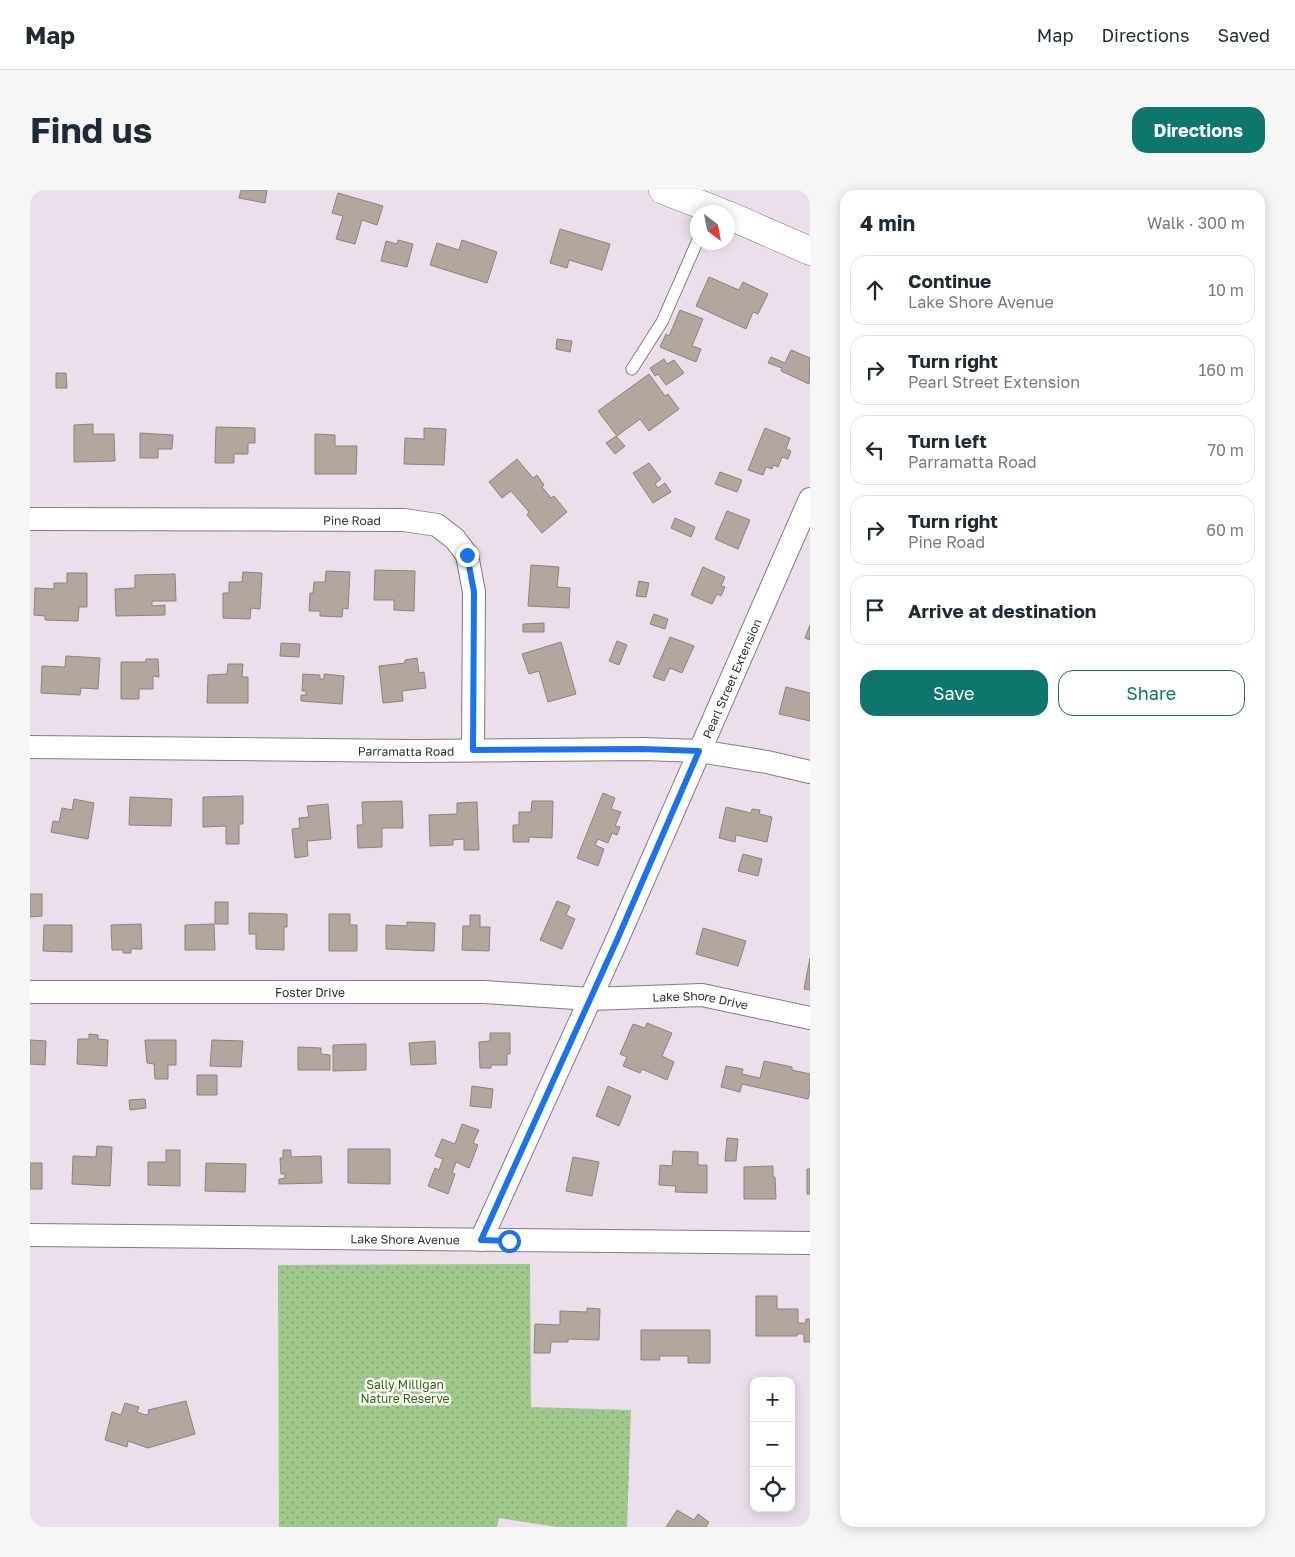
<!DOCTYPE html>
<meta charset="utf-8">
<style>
:root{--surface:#fff;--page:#f6f6f7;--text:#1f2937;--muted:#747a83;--line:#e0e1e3;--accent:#0f766e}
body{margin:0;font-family:"Golos Text",sans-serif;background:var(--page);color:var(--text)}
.controls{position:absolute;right:15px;bottom:15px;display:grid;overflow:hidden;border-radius:10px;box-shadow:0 2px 12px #0003}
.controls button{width:45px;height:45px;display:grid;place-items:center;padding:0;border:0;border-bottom:1px solid var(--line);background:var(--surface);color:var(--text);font:25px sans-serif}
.compass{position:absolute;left:660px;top:15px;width:45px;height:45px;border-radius:50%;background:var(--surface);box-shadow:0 2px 12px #0003;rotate:148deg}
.stop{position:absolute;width:15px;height:15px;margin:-11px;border:4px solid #1a73e8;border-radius:50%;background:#fff}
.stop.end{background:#1a73e8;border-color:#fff;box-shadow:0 1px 5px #0008}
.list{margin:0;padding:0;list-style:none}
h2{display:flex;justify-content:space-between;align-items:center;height:65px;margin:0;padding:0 20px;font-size:21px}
h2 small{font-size:16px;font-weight:400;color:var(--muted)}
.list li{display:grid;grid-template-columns:32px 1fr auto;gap:15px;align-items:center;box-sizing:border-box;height:70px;margin:0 10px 10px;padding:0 10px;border:1px solid var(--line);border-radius:15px}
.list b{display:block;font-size:19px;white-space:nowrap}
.list p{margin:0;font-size:16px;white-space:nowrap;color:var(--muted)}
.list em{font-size:16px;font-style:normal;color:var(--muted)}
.actions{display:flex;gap:10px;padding:15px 20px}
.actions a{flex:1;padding:11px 0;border:1px solid var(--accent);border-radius:15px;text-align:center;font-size:18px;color:var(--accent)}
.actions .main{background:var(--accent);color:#fff}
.icon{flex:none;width:28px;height:28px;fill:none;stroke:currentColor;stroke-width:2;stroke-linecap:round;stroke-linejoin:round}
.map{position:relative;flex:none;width:780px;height:1337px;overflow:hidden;border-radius:15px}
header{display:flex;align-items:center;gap:30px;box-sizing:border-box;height:70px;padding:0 25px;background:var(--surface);border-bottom:1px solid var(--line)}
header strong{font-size:24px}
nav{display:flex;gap:28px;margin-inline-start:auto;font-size:18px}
.intro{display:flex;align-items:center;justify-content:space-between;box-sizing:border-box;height:120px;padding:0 30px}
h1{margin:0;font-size:35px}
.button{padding:12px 22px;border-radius:15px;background:var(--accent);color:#fff;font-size:18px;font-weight:700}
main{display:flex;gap:30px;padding:0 30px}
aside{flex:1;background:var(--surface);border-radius:15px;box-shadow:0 2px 12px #0003}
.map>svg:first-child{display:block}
.park{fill:url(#park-dots)}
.building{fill:#b3a69e;stroke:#8f827a}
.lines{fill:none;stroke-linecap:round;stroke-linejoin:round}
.service-casing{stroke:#847a84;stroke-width:13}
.minor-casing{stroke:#847a84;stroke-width:24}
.tertiary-casing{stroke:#847a84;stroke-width:29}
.service{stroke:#fff;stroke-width:11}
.minor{stroke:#fff;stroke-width:22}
.tertiary{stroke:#fff;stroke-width:28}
.route{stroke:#1a73e8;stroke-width:6}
.labels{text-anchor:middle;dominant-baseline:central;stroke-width:5;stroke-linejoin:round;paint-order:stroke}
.street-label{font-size:12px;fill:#312d31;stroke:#fff}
.park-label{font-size:12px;fill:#316302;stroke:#fff}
</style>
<header>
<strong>Map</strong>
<nav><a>Map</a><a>Directions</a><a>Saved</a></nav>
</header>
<div class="intro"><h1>Find us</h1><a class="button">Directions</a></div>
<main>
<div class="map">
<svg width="780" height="1337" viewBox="0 0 780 1337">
<defs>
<pattern id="park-dots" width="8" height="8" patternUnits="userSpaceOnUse" patternTransform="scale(1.25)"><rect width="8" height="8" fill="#a1c88c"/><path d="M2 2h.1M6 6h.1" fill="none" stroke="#84a373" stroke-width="1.8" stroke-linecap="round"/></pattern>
</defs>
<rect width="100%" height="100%" fill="#eadfea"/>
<path class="park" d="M500 1074 501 1217 601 1220 597 1337H527L469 1328 467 1337H249L248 1075Z"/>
<path class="building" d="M211 0H237L235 13 209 8Z
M308 3 353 16 347 35 332 30 325 54 306 49 313 26 302 23Z
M530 39 580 54 572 80 539 70 537 78 520 73Z
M368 50 383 54 377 77 351 71 356 51 367 54Z
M432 50 467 62 457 93 400 75 407 53 429 60Z
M679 87 709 100 713 92 738 104 728 124 723 122 716 139 666 116Z
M650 120 673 129 662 156 671 159 666 172 630 157 636 144 639 146Z
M527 149 542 151 540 162 526 159Z
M761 160 780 168 779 194 751 181 752 178 738 173 741 167 755 173Z
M634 169 637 174 644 170 654 183 636 195 628 184 625 186 620 178Z
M26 183H36L37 198H26Z
M619 184 635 206 638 204 649 219 619 241 610 229 587 246 568 221Z
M63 234V244H84L85 271 44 272V235Z
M186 237 225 238V253H218V264H204V273H185Z
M394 238 416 239 414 275 374 274 375 248 394 249Z
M735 238 760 248 756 259 761 261 758 269 752 267 748 277 743 275 742 279 736 277 733 285 718 280Z
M110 243 143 245 142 259H128V268H110Z
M285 244 305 245V256H327L326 284H285Z
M586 246 595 256 585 264 576 253Z
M487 269 503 288 507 285 514 295 512 297 521 308 524 306 537 322 512 343 497 325 499 322 481 301 472 308 459 292Z
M619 273 631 289 625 294 628 298 635 293 641 302 623 313 603 283Z
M690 282 712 290 707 302 685 294Z
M697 321 720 330 708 359 685 349Z
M645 328 665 337 661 347 641 338Z
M501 375 529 377 527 397 540 398 539 418 498 416Z
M673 377 695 387 691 396 695 397 691 406 687 404 682 414 661 405Z
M345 380 385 381 384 421 364 420V410H344Z
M296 381 320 382 318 419 313 418 312 427 290 426V421H279L280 403H283L284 392H295Z
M213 382 232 383 230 419 221 418 220 429 193 428V403H199V392H212Z
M37 383H57V417H49L48 431 15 430V426L4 425 5 398 24 399V393H37Z
M145 384 146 411H122V416L135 415V425L86 426 85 399 105 398V385Z
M609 391 619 393 616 407 606 406Z
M624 424 638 429 635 439 620 434Z
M514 433V442H493V434Z
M780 435V450L775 448Z
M640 447 664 456 652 483 640 478 634 491 623 487Z
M587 451 597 455 589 475 579 471Z
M531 452 546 504 518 512 509 481 499 484 492 464Z
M251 453 270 454 269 467 250 466Z
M36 466 70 468 68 499 51 498 50 505 11 503 12 476 35 477Z
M387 468 389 483 394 482 396 498 372 501 373 511 353 513 349 476 375 473V470Z
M116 469H128L129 487 123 486V499H109V509H91V472H116Z
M198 474H213L212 487H218V513H177L178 485 197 484Z
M273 484 290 485V489H294V484L314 486 312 514 271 511V505H276V501H272Z
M756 497 780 503V531L749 524Z
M573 603 585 608 581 619 591 622 585 636 590 637 587 645 582 643 578 653 568 649 565 655 574 659 568 676 547 668Z
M213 606V634H209V654H196V636L173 637V607Z
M100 607 142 609 141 636 99 635Z
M44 609 64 613 58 649 21 642 23 631 29 632 32 618 42 620Z
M372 611 373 638H352V657L328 658 327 635H333L332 612Z
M502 611H523L522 648 499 647V652H483V635H489V622H501Z
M447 612 449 660H434V649L423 650V655L400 656 399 625 427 624V613Z
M298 614 301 649 277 651 278 666 265 668 262 639 270 638 269 628 279 627 277 616Z
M696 617 721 623 722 619 730 620 729 624 742 627 737 652 706 645 705 652 689 648Z
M713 664 732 669 728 686 708 681Z
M0 704H12V726L0 727Z
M527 711 540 716 536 725 545 729 532 759 510 750Z
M185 712H198V734H185Z
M219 723 257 724V737H254V760L226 759V744H219Z
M299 724H320V735H327V761H299Z
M440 725H450V737H460L459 761 432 760 433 736H440Z
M377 732 405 733 404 761 356 759V735L377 736Z
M111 734 112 759H101V763H93V760H82L81 735Z
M184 734 185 760H155V735Z
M14 735H42V762L13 761Z
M673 738 716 751 708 776 666 764Z
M780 768V800L774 799Z
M617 833 642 843 632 866 644 872 637 890 612 879 610 883 593 876 597 867 590 864 603 834 615 838Z
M460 843H480V864H477V875H461V878H450L449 852 460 851Z
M59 844 68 845V849L78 850 77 876 47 874 48 849H59Z
M0 850 16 851 15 875 0 874Z
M115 850H146V875H138V889H125L124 874 117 873Z
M182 850 213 851 211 877 180 876Z
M405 851 406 874 381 875 379 853Z
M336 854V880L303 881V855Z
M268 857 291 858V864L300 865V880H268Z
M734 871 762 877V880L780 884V900L778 909 712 894 710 902 691 897 696 876 713 879 712 884 730 888Z
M167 885H187V905H167Z
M442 896 463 899 461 918 440 916Z
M578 896 601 906 589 936 566 926Z
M115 909 116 918 100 920 99 910Z
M432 934 449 940 443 953 448 955 439 978 426 972 422 983 425 984 418 1004 398 996 405 978 409 980 413 969 405 966 412 949 425 954Z
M697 948 708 949 706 971H695Z
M67 956 82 957 80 996 42 994 43 966 66 967Z
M318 959H360V994L318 993Z
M136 960H150V996L118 995V972H136Z
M253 960H261V967L291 966 292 993 249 994V989L255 988V984H251L250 968H253Z
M643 961 668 962V975H677V1003L645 1002 646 996 629 995 630 975 642 976Z
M543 967 569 972 562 1006 536 1001Z
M0 973H12V999H0Z
M176 973 216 974 215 1002 175 1001Z
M743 976V987H745L746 1009H714V977Z
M777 979H780V1004H777Z
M726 1106H747V1119H768V1133H776V1129H780V1152H774V1144H767V1146H726Z
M557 1118 570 1119 569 1150 538 1149V1152H521L520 1163H504L505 1134 530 1135V1121L557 1122Z
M611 1140H680V1173H658V1166H629L630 1170H611Z
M156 1211 165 1244 118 1258 98 1251 97 1257 75 1250 82 1222 91 1225 95 1213 109 1217 107 1222 116 1225 119 1223 118 1220Z
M647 1320 664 1330 668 1324 679 1332 676 1337H636Z"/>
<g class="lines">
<defs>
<path id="service" d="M602 179 632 132 668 50"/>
<g id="minor">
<path id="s1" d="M0 329 374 330 407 335 425 349 437 365 444 402 443 560"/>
<path id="s2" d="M0 557 385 561 613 559 669 561 737 572 780 582"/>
<path id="s3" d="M0 802H454L560 809 672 805 780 828"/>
<path id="s4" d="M0 1045 780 1053"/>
<path id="s5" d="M451 1050 587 750 780 309"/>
</g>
<path id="tertiary" d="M633 0 690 22
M698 25 780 61"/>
</defs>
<use href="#service" class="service-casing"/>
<use href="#minor" class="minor-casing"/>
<use href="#tertiary" class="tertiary-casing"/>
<use href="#service" class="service"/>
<use href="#minor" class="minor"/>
<use href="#tertiary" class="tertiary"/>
</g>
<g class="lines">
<path class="route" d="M437 365 444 402 443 560 613 559 669 561 587 750 451 1050 479 1051"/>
</g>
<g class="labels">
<g class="street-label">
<text stroke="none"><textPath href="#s1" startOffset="322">Pine Road</textPath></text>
<text stroke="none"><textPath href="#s5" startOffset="615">Pearl Street Extension</textPath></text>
<text stroke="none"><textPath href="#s2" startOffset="376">Parramatta Road</textPath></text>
<text stroke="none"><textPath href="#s3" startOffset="280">Foster Drive</textPath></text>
<text stroke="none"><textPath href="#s3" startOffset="671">Lake Shore Drive</textPath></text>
<text stroke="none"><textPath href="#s4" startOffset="375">Lake Shore Avenue</textPath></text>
</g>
<g class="park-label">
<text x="375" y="1194">Sally Milligan<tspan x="375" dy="14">Nature Reserve</tspan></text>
</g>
</g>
</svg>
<div class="controls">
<button>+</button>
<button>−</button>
<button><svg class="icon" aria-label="locate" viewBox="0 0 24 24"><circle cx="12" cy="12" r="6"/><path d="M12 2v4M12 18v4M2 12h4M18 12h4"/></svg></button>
</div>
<svg class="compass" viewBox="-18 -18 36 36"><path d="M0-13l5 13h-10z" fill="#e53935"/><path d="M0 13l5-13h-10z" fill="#747a83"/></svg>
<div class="stop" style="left:479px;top:1051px"></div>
<div class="stop end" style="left:437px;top:365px"></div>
</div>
<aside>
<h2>4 min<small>Walk · 300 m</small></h2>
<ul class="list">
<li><svg class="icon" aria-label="ahead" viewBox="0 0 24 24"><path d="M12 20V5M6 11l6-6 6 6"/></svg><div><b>Continue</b><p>Lake Shore Avenue</p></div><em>10 m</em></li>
<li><svg class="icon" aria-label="right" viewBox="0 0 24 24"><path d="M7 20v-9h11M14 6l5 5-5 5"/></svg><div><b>Turn right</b><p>Pearl Street Extension</p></div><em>160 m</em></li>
<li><svg class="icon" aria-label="left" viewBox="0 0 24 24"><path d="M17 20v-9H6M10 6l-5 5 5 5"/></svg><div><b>Turn left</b><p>Parramatta Road</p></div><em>70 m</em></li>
<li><svg class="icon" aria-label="right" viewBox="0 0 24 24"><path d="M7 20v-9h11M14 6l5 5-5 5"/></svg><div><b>Turn right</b><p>Pine Road</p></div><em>60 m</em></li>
<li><svg class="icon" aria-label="arrive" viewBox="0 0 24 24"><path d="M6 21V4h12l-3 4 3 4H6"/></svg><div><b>Arrive at destination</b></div></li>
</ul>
<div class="actions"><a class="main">Save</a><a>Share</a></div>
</aside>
</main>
